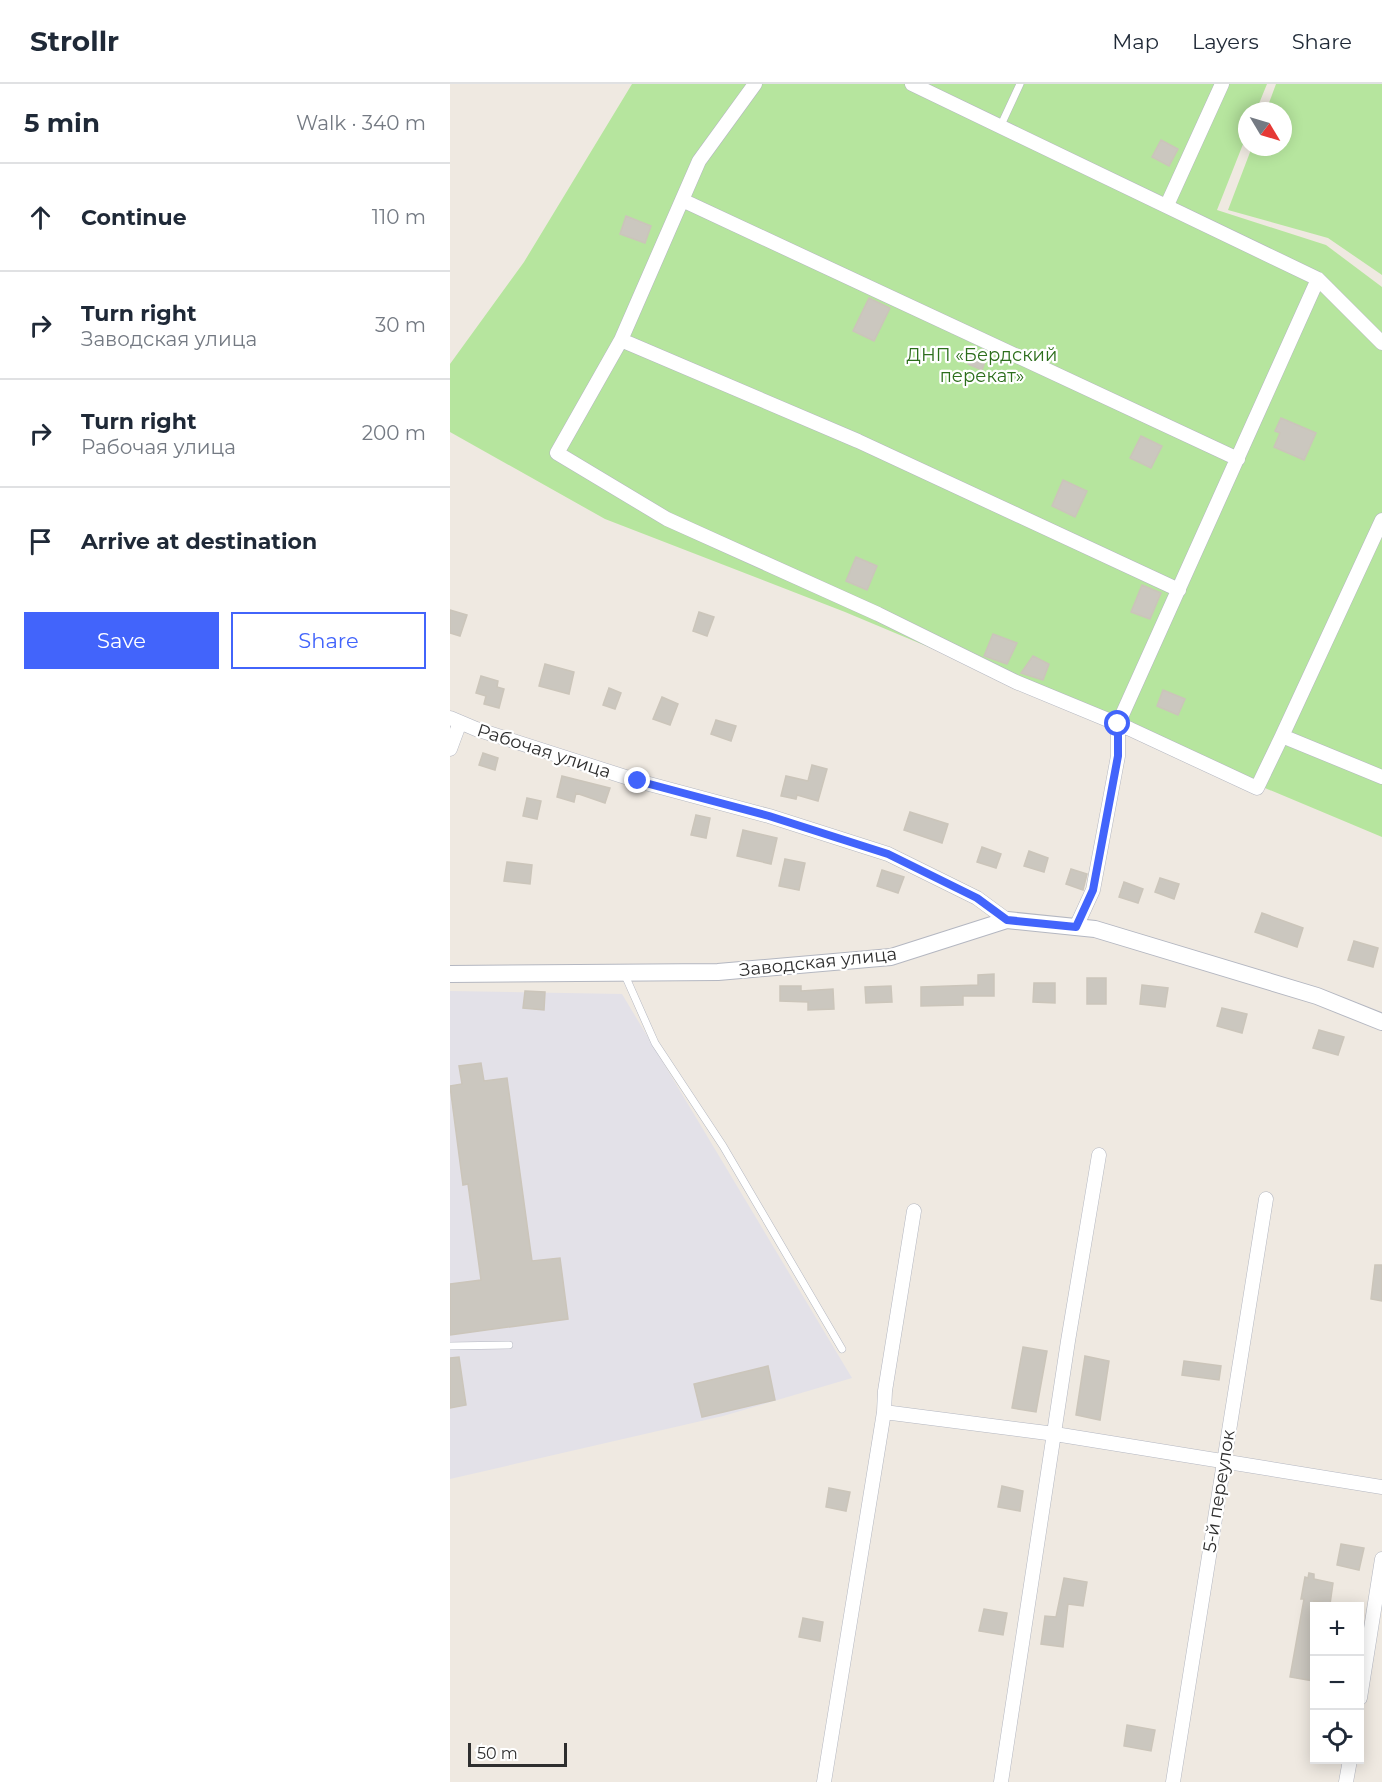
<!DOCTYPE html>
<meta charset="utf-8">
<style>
:root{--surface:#fff;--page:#f6f6f7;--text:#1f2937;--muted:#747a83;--line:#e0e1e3;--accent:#4264fb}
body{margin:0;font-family:Montserrat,sans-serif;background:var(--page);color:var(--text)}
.controls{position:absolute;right:18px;bottom:18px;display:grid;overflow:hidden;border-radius:0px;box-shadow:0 3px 15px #0003}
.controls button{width:54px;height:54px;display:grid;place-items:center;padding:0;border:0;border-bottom:2px solid var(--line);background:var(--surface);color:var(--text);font:30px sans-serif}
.compass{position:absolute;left:788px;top:18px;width:54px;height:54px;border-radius:50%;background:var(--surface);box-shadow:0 3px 15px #0003;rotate:128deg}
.scale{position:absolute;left:18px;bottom:15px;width:99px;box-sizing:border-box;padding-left:6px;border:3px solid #2e2e2e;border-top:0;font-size:16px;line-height:21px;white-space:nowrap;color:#2e2e2e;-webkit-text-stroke:4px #fff;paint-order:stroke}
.stop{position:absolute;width:18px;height:18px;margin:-14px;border:4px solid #4264fb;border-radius:50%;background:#fff}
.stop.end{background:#4264fb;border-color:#fff;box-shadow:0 2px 6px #0008}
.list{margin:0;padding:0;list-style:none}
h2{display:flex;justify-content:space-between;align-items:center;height:78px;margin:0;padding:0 24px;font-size:26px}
h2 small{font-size:20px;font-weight:400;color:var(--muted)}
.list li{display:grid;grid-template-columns:39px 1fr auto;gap:18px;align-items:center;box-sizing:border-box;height:108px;padding:0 24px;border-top:2px solid var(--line)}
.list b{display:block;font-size:22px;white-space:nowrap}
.list p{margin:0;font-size:20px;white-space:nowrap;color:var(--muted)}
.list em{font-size:20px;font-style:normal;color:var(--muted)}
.actions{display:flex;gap:12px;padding:18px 24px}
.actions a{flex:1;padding:14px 0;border:2px solid var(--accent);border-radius:0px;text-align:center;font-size:21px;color:var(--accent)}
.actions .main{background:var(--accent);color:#fff}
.icon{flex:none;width:33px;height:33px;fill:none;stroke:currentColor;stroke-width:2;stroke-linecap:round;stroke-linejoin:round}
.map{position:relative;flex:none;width:932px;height:1698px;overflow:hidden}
header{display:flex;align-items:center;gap:36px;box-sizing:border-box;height:84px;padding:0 30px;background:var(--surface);border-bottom:2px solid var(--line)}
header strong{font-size:28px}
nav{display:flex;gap:33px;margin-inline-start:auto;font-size:21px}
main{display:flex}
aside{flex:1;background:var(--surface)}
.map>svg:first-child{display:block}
.industrial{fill:#e3e1e8}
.green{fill:#b6e59e}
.building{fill:#cbc7bf;stroke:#cbc5ba;stroke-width:1.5}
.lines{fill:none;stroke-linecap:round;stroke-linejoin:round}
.service-casing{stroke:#b4b7c1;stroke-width:8}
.minor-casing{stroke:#b4b7c1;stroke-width:15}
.tertiary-casing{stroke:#b4b7c1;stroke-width:18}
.service{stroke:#fff;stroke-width:7}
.minor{stroke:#fff;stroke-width:14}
.tertiary{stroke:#fff;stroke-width:16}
.route{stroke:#4264fb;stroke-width:8}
.labels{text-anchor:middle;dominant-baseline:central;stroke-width:4.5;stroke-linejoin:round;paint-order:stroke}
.park-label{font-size:18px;fill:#2c6e1b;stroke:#fff}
.street-label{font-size:18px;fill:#2e2e2e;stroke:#fff}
</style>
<header>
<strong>Strollr</strong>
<nav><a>Map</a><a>Layers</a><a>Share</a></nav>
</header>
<main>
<aside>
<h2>5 min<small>Walk · 340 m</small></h2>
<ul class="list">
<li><svg class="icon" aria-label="ahead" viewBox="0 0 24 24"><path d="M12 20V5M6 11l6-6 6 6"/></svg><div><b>Continue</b></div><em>110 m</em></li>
<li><svg class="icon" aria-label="right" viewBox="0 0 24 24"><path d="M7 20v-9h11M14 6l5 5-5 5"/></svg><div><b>Turn right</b><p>Заводская улица</p></div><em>30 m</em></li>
<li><svg class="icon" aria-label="right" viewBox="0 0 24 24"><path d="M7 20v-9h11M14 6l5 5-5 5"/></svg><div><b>Turn right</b><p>Рабочая улица</p></div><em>200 m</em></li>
<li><svg class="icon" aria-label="arrive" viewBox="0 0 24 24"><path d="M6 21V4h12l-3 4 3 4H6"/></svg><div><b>Arrive at destination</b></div></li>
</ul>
<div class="actions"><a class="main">Save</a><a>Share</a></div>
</aside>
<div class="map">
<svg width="932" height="1698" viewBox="0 0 932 1698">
<rect width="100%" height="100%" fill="#efe9e1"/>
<path class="industrial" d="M0 907 172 910 402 1294 273 1332 0 1395Z"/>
<path class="green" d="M182 0H817L806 27H797V50L767 126 876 161 932 203V753L395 528 155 435 0 348V280L74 178Z
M826 0H932V191L878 154 778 126 802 63H833V27H816Z"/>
<path class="building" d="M711 56 728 65 719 82 702 73Z
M176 132 201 142 195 159 170 150Z
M419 214 440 224 424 257 403 247Z
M522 269 536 275 532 286 518 280Z
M831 334 866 349 854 376 824 363 830 349 825 347Z
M691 352 712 362 701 384 680 374Z
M613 396 637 407 625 433 602 422Z
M406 473 427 482 417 506 396 497Z
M692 501 711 509 700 535 681 528Z
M0 526 17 531 10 552 0 549Z
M249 528 264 533 257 552 243 547Z
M543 550 567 559 557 580 534 572Z
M583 572 599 580 593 596 571 589Z
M95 580 124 588 119 610 89 602Z
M31 592 48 597 47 603 54 605 49 624 34 620 36 612 26 609Z
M159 604 171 609 165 625 153 621Z
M713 606 735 615 728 631 707 622Z
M212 613 228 620 220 641 203 635Z
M266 636 286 642 281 657 261 650Z
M33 669 48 674 45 686 29 681Z
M362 681 377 685 368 717 347 711 346 715 331 712 336 692 358 697Z
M112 692 160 704 155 719 126 709 124 718 107 713Z
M77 714 91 717 87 735 73 732Z
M460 728 498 740 492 759 454 746Z
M246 731 260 734 256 754 241 751Z
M293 746 327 754 321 780 287 772Z
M532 763 551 770 546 784 527 778Z
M579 767 598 774 594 788 574 782Z
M335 775 355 779 349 806 329 802Z
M57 778 82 781 80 800 54 797Z
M621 785 637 790 633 806 616 800Z
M432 786 454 793 448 809 427 802Z
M710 794 729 800 724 815 705 808Z
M674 798 693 805 688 819 669 813Z
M812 829 853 844 847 863 805 848Z
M904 857 928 864 923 883 898 876Z
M544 890V912H513V921L471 922V903L528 901V891Z
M637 894H656V920H637Z
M584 899H605V919L583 918Z
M692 901 718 904 715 923 690 920Z
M330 902H351V907L383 905 384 925 358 926V918L330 917Z
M441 902 442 918 416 919 415 903Z
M75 907 95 908 94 926 73 924Z
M772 924 797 930 792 949 767 942Z
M869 946 894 953 888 971 863 964Z
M31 979 34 997 57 994 82 1177 110 1174 118 1235 0 1251V1200L31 1196 18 1100 13 1101 0 1002 12 1000 9 982Z
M925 1181H932V1217L921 1215Z
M573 1263 597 1267 586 1328 562 1324Z
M635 1272 659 1277 650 1336 626 1331Z
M9 1273 16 1321 0 1324V1274Z
M734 1277 771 1282 769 1296 732 1291Z
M318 1282 325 1316 252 1333 244 1300Z
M552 1402 573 1407 570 1427 548 1423Z
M379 1404 400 1408 396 1427 376 1423Z
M891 1460 914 1464 909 1486 887 1481Z
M859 1489 864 1490V1495L883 1499 880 1520 864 1517V1597L840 1593 854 1515H851L855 1493 858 1494Z
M614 1494 637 1498 633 1522 618 1520 613 1563 591 1560 595 1532 606 1533Z
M534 1525 557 1529 553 1551 529 1547Z
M353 1534 373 1538 370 1557 349 1553Z
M677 1641 705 1646 701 1667 674 1662Z"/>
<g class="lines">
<defs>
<path id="service" d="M551 41 570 0
M174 889 205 959 273 1062 392 1265
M0 1262 59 1261"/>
<path id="minor" d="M305 0 249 77 171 256 107 369 217 435 428 530 566 598 680 645 807 704 832 652 932 693
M462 0 868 195
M232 116 788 375
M717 121 772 0
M171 256 408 357 729 506
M0 634 26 645 188 697 319 732 438 770 527 814 557 836
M832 652 932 436
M0 665 10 638
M626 843 643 806 668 672V640L868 195 932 259
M434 1328 435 1307 464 1127
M910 1614 932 1475
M374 1698 434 1328 605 1350 932 1403
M551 1698 618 1257 649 1071
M723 1698 816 1115
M896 1698 900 1676"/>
<path id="tertiary" d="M0 890 268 888 441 873 557 836 645 845 867 912 932 938"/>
</defs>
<use href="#service" class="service-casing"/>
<use href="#minor" class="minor-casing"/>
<use href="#tertiary" class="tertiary-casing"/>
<use href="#service" class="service"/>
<use href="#minor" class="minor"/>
<use href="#tertiary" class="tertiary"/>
</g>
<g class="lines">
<path class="route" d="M188 697 319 732 438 770 527 814 557 836 626 843 643 806 668 672V640"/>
</g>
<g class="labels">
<g class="park-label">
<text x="532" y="271">ДНП «Бердский<tspan x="532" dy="21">перекат»</tspan></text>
</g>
<g class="street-label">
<text transform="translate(94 667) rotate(18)">Рабочая улица</text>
<text transform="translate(368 878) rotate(-6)">Заводская улица</text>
<text transform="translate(769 1407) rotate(-81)">5-й переулок</text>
</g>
</g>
</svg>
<div class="controls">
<button>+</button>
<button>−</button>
<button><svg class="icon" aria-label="locate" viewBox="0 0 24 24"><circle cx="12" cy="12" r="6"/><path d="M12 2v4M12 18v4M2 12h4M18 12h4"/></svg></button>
</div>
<svg class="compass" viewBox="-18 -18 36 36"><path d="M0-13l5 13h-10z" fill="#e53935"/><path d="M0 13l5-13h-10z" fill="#747a83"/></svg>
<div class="scale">50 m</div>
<div class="stop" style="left:668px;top:640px"></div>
<div class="stop end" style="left:188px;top:697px"></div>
</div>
</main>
